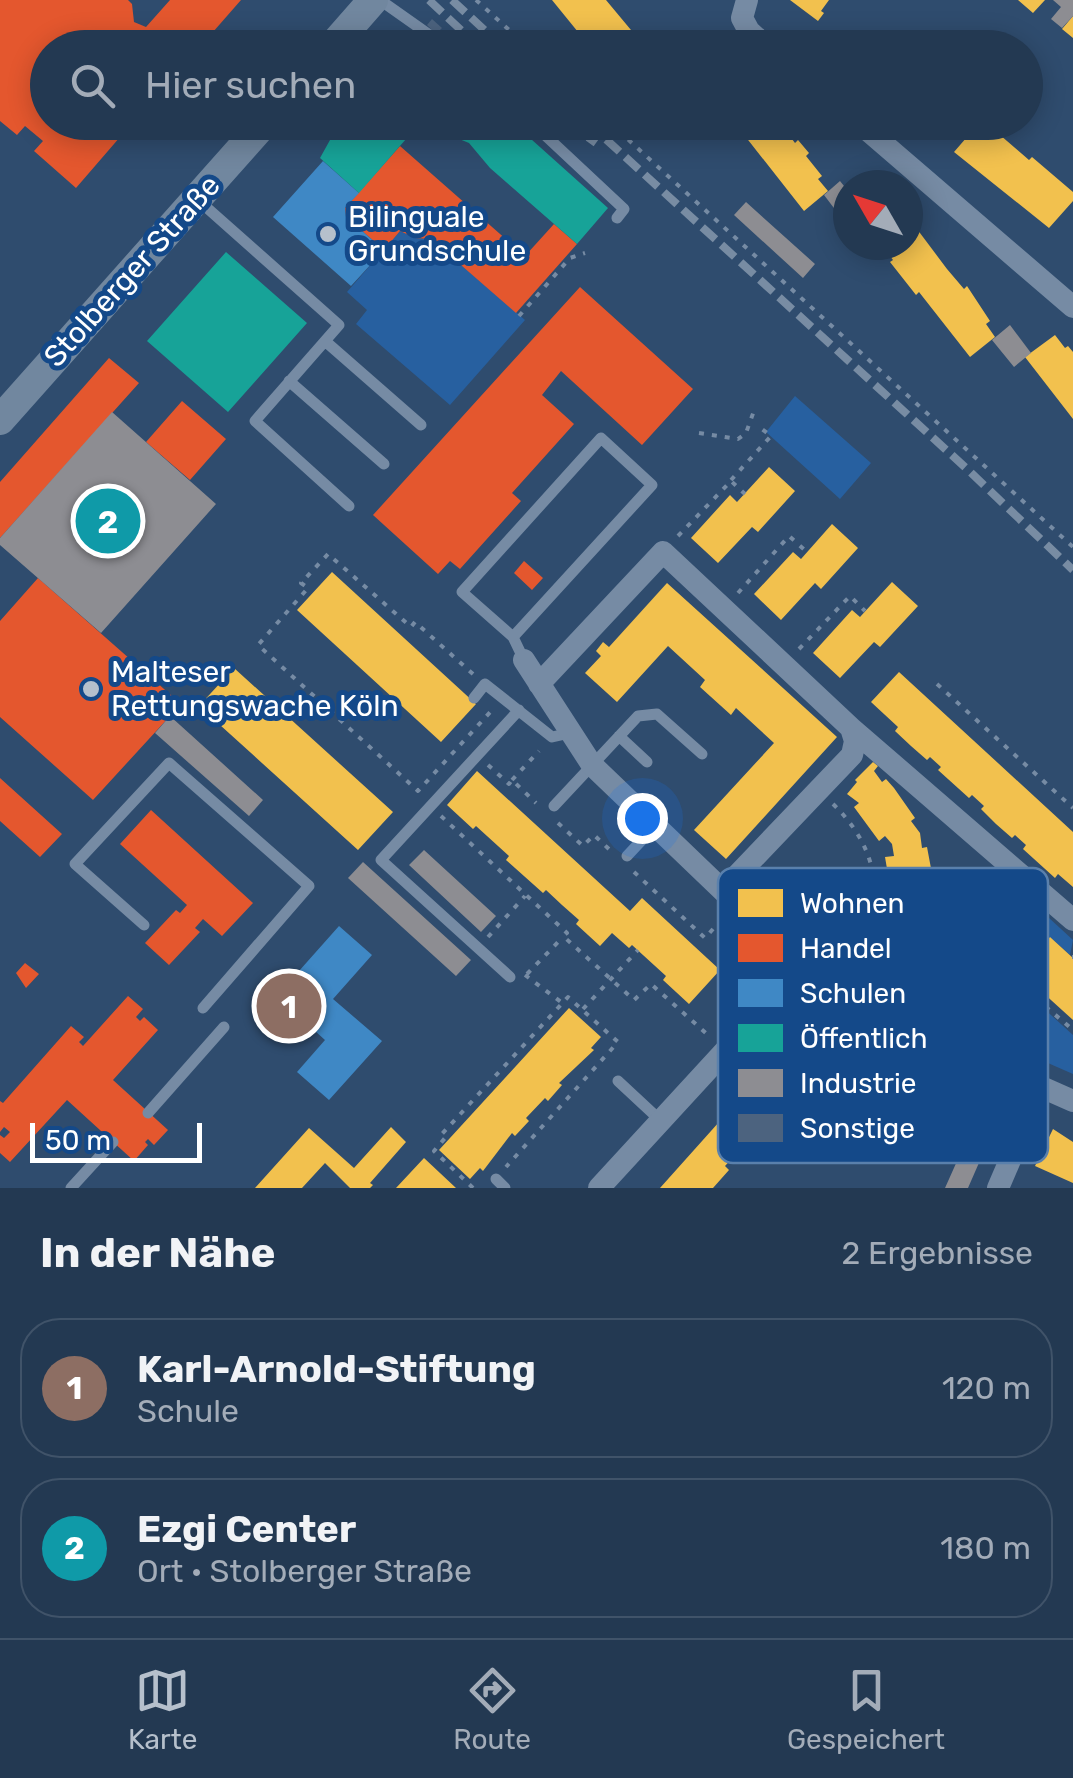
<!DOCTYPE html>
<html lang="de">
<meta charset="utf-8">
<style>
:root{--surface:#233952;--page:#2f445c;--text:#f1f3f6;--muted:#a3acb8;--line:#405369;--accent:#b6c0cc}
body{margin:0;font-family:Rubik,sans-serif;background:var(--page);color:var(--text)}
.compass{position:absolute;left:833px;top:170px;width:90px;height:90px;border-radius:50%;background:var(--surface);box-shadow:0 5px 25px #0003;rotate:309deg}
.scale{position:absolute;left:30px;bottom:25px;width:172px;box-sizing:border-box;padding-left:10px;border:5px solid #fff;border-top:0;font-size:28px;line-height:35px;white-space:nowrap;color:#fff;-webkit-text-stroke:8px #144989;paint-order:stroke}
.you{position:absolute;left:642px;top:818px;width:35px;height:35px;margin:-25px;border:8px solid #fff;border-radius:50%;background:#1a73e8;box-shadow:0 0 0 15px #1a73e833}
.badge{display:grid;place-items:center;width:65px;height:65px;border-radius:50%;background:var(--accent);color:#fff;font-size:32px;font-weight:700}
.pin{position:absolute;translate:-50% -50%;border:5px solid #fff;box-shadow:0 2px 10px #0006}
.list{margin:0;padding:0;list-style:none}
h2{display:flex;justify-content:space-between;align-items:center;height:130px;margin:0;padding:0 40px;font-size:42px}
h2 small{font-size:32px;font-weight:400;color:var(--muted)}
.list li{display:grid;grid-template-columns:65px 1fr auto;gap:30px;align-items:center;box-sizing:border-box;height:140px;margin:0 20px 20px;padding:0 20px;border:2px solid var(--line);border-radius:40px}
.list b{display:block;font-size:38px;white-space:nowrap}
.list p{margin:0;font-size:32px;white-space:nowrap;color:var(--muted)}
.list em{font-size:32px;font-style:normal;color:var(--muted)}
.icon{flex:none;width:55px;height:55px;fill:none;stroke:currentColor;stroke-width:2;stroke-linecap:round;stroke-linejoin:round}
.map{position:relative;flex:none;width:1073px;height:1188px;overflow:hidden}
.search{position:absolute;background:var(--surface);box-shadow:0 5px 25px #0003;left:30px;right:30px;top:30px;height:110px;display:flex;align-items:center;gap:25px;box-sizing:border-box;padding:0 35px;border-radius:55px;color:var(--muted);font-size:38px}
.sheet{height:450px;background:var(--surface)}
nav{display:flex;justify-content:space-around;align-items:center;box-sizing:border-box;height:140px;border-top:2px solid var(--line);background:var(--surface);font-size:28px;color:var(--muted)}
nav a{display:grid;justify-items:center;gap:5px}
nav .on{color:var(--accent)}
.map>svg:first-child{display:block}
.green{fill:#2760a0}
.homes{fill:#f2c14e}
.shops{fill:#e4572e}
.schools{fill:#3f88c5}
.public{fill:#17a398}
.industry{fill:#8d8d92}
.building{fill:#4c637f}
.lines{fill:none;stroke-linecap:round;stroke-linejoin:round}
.path{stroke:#768ba4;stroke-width:4;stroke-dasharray:5 8;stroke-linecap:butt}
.lane{stroke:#768ba4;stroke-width:11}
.street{stroke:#768ba4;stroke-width:22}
.secondary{stroke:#71879f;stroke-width:30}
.rail{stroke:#788ca3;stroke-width:8;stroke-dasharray:18 8;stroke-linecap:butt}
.poi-dot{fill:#b6c0cc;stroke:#144989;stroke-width:4}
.labels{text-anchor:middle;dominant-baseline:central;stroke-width:10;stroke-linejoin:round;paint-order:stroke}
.poi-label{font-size:30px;fill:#fff;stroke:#144989;text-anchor:start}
.street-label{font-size:30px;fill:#fff;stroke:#144989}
.key{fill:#144989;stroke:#5a80ac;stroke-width:2.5}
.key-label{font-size:28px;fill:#fff}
</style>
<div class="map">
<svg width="1073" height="1188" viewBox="0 0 1073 1188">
<rect width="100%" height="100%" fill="#2f4c6e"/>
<path class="green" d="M400 231 415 238 431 239 525 320 450 405 356 324 367 310 347 292Z
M795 396 871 463 840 499 766 432Z
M1036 906 1073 940 1070 955 1051 938 1041 948 1036 943 1049 930 1031 913Z
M1019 986 1073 1035V1074L984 1035 993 1012Z"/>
<path class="homes" d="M552 0H606L646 48H591Z
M790 0H829L821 11 824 13 818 21Z
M1018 0H1045L1033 13Z
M1073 16V38L1062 29Z
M734 122H779L795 143 798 140 809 153 806 156 822 176 818 179 828 191 804 211Z
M980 122H985L1029 160 1032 157 1073 192V201L1049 228 954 152Z
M908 217 947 269 964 289 967 286 990 321 986 324 995 337 970 357 919 292 916 295 890 262 893 260 882 245H908Z
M1055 335 1065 348 1068 346 1073 352V419L1025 357Z
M769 467 795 491 758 532 752 527 718 563 691 538 730 495 737 502Z
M832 524 858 548 821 589 815 583 781 620 754 594 793 552 801 559Z
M332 572 476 704 441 742 297 610Z
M892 582 918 606 880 647 874 642 840 678 813 653 852 610 860 617Z
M667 583 837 737 726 859 694 830 774 743 736 708 731 715 700 687 705 680 668 646 617 702 585 673 601 656 596 651 603 642 609 647Z
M234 668 393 812 358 850 199 706Z
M899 672 1073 832V887L1058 874 1055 878 1023 849 1026 845 1015 835 1012 838 996 824 981 809 984 806 972 795 969 798 938 770 941 767 930 757 927 760 911 746 895 731 898 727 871 702Z
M873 762 878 766 874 771 882 782 886 779 894 788 915 818 911 821 920 833 922 848 927 847 933 879 934 895 929 896 931 910 927 925 931 926 920 962 915 972 911 971 906 984 912 987 908 992 885 980 887 977 874 969 882 957 877 956 890 916 898 919 902 908 900 897 892 898 885 857 894 856 892 844 885 836 879 841 854 807 859 803 847 794 857 782 855 780Z
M477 771 630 911 642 898 720 970 689 1004 663 980 666 976 632 945 629 948 612 933 600 946 576 924 579 920 562 905 546 890 543 893 506 860 509 856 476 826 473 829 447 805Z
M1013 922 1041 948 1050 937 1073 958V1020L1019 971 1011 981 983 956Z
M569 1008 601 1037 591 1048 594 1050 559 1083 562 1085 548 1101 545 1098 526 1118 529 1121 515 1136 512 1133 483 1171 480 1168 470 1179 439 1150Z
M803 1028 858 1049 856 1053 880 1064 882 1059 907 1070 906 1075 928 1085 930 1080 944 1086 943 1089 1003 1112 986 1149 811 1074 794 1098 791 1095 768 1120 772 1123 752 1145 748 1141 725 1166 729 1170 713 1188H660Z
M391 1127 406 1142 370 1183 373 1185 370 1188H350L325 1163 302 1188H255L309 1128 354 1168Z
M1053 1129 1073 1142V1183L1035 1166Z
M424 1158 456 1188H396Z"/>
<path class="shops" d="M0 0H128L132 4 134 22 146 27 170 0H241L199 48H116L115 43 104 48H48V122H133L76 188 34 151 43 141 25 126 17 135 0 121Z
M400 146 525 256 554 224 577 244 516 313 431 239 415 238 400 231 384 250 346 217 345 208Z
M580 287 693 389 642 445 561 371 542 395 574 424 512 493 521 501 460 569 450 561 438 574 373 515Z
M109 358 139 383 0 538V482Z
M182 401 226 439 190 480 146 442Z
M524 561 543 578 532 590 514 573Z
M38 578 181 704 93 800 0 717V621Z
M0 778 62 834 40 857 0 821Z
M151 810 253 903 222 936 203 919 195 928 200 932 169 965 145 943 176 910 180 913 187 905 120 844Z
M25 963 39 974 26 988 16 973Z
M128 996 143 1009 136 1017 140 1021 144 1017 158 1030 113 1080 168 1130 154 1145 148 1139 145 1142 148 1145 134 1161 67 1100 10 1162 0 1153V1135L4 1138 10 1132 4 1127 0 1132V1101L3 1103 71 1026 84 1037 79 1042 83 1046Z"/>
<path class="schools" d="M323 161 359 193 345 208 346 217 384 250 351 286 273 217Z
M339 926 372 955 333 999 382 1041 329 1100 297 1072 325 1040 305 1022 299 1029 267 1000 279 986 283 989Z"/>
<path class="public" d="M340 122H512L608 208 577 244 490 168 469 143 437 130 413 131 359 193 320 158Z
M226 252 307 323 228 412 147 341Z"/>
<path class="industry" d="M1053 0H1073V16L1062 28 1051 19 1061 7Z
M959 122H980L971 133Z
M840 181 848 191V210L840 216 824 195Z
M746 202 815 264 803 278 734 215Z
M1010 325 1031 353 1014 367 992 340Z
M112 412 216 504 101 633 0 545V538Z
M170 716 263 800 249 816 155 733Z
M424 850 496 916 481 932 409 865Z
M363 862 471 960 456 976 348 878Z
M966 1141 985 1149 968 1188H945Z"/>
<path class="building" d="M432 19 442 28 436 34 427 25Z"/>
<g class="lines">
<path class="path" d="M476 0 529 48
M609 122 1073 547
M519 316 570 258 585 253
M699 433 738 439 746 433 755 408
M731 480 771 436 758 426
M678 536 731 481 745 494
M738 593 789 536 807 552
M799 649 850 596 865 611
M473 674 415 622 411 627 328 554 301 583 308 588 258 645 418 791 493 709
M937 684 1073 808
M488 765 509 784 512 780 536 803
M512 780 539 751
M833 804C865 835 880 871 874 916
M441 816 567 933 563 936 634 1000 651 984 708 1035
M558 823 583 846 594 835 612 852
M634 872 705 938 721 920
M488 937 525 896
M1072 957H1073
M854 972 869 935
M527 974 562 938
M525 975 561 1002
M583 1009 638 950
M980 1038 992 1010 1018 983 1073 1030
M473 1188 434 1151 445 1138 441 1135 568 997 618 1042 506 1167"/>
<path class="lane" d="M380 0 448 48
M531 122 624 209 617 218
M197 199 339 325 255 421 349 506
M325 341 421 425
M289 381 384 464
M513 637 652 485 601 438 462 592 513 637 524 660
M474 698 485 684 552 737 570 733
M619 736 647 762
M554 806 638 716 657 714 702 754
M627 856 655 826
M144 925 75 864 169 763 309 886 203 1008
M510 977 381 860 519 710
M618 1081 661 1121
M148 1113 224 1027
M496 1179 505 1188
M71 1188 113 1142"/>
<path class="street" d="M747 0 742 18 749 31 768 48
M858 122 1073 307
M524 660 592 765 789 954 798 982
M539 684 663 552 851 728 855 741 852 755 724 889
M851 728 1073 920
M798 982 843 994 904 1026 1073 1101
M904 1026 916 1004 1026 880
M599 1188 770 1002C778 996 789 990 796 983 819 959 801 934 850 921
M998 1188 1041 1088"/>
<path class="secondary" d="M331 48 373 0
M0 420 265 122"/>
<path class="rail" d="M429 0 480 48
M452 0 504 48
M567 122 596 143
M587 122 966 468 1073 570"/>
</g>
<g class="poi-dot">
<circle cx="328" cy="234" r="10"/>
<circle cx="91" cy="689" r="10"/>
</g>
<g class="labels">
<g class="poi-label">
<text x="348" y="217">Bilinguale<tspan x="348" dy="34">Grundschule</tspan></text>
<text x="111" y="672">Malteser<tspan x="111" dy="34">Rettungswache Köln</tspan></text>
</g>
<g class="street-label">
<text transform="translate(132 271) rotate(-48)">Stolberger Straße</text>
</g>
</g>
<rect x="718" y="868" width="330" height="295" rx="15" class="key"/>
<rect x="738" y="889" width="45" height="28" fill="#f2c14e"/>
<rect x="738" y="934" width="45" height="28" fill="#e4572e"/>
<rect x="738" y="979" width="45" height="28" fill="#3f88c5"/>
<rect x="738" y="1024" width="45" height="28" fill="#17a398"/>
<rect x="738" y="1069" width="45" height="28" fill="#8d8d92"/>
<rect x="738" y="1114" width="45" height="28" fill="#4c637f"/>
<g class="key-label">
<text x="800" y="913">Wohnen</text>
<text x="800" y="958">Handel</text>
<text x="800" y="1003">Schulen</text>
<text x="800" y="1048">Öffentlich</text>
<text x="800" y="1093">Industrie</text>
<text x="800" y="1138">Sonstige</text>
</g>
</svg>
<svg class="compass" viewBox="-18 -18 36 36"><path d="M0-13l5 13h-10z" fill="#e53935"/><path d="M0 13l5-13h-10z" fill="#a3acb8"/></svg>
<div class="scale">50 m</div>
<div class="you"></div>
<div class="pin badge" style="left:289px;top:1006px;background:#8d6e63">1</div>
<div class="pin badge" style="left:108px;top:521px;background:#0f9aa8">2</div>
<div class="search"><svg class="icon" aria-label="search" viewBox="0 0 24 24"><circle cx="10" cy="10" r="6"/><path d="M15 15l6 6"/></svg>Hier suchen</div>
</div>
<section class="sheet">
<h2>In der Nähe<small>2 Ergebnisse</small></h2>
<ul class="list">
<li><span class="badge" style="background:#8d6e63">1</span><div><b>Karl-Arnold-Stiftung</b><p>Schule</p></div><em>120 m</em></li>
<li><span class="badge" style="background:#0f9aa8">2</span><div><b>Ezgi Center</b><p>Ort · Stolberger Straße</p></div><em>180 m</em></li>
</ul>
</section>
<nav>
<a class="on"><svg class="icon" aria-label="map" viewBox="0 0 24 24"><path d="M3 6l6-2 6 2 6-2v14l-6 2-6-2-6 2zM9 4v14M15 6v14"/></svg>Karte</a>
<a><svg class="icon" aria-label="directions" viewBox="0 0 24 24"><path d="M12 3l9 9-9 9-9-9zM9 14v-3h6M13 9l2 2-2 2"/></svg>Route</a>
<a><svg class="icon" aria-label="saved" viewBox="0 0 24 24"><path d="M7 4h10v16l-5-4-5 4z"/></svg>Gespeichert</a>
</nav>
